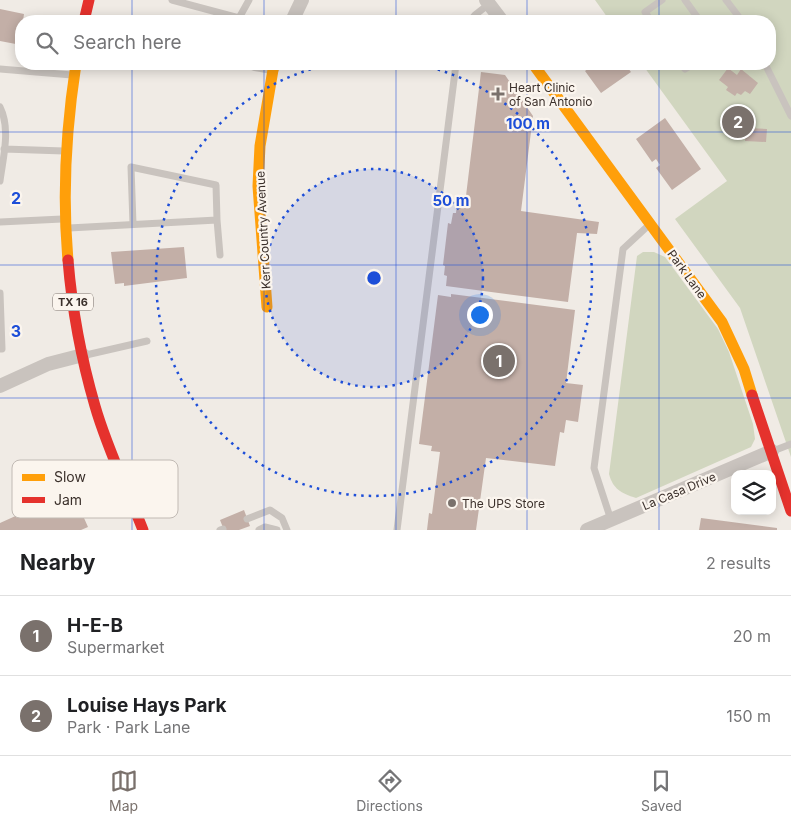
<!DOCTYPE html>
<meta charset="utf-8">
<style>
:root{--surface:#fff;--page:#f6f6f6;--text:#202124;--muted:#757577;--line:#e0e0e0;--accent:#7a716c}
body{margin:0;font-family:Inter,sans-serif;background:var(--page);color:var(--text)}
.controls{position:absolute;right:15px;bottom:15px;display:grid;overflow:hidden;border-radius:10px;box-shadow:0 2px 12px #0003}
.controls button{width:45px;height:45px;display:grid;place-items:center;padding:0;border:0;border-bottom:1px solid var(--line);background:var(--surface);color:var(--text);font:25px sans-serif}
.you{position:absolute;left:479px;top:314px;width:18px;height:18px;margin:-12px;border:4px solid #fff;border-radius:50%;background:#1a73e8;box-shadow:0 0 0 8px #1a73e833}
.badge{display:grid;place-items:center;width:32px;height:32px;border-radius:50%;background:var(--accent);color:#fff;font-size:16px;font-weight:700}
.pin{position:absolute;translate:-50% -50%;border:2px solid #fff;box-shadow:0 1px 5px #0006}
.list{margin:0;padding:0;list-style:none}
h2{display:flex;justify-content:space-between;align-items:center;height:65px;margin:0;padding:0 20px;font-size:21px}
h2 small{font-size:16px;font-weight:400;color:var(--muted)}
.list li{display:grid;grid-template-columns:32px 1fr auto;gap:15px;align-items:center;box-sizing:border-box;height:80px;padding:0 20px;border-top:1px solid var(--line)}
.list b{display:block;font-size:19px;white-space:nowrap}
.list p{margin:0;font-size:16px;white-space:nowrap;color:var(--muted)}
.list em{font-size:16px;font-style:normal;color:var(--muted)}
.icon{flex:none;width:28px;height:28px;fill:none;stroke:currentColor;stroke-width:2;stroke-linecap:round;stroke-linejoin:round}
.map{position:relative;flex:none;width:791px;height:530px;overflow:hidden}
.search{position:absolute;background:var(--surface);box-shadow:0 2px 12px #0003;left:15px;right:15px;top:15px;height:55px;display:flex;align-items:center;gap:12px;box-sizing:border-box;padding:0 18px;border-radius:20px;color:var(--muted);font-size:19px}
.sheet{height:225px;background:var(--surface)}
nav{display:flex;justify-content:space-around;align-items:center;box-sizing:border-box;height:70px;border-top:1px solid var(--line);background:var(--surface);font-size:14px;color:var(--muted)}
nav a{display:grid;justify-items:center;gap:2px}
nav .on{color:var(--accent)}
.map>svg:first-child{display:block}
.green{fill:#d1d6bf}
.building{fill:#c3afa7}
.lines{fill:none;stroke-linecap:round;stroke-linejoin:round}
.lane{stroke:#c9c3be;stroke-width:7}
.street{stroke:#c9c3be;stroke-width:14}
.slow{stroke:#ff9f0a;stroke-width:11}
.jam{stroke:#e5322d;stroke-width:11}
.grid{fill:none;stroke:#1d4ed8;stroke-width:1;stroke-opacity:0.55}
.ring{fill:none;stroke:#1d4ed8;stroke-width:2.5;stroke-dasharray:2.5 5}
.poi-dot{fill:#7a716c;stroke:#fbf5ee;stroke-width:2}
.labels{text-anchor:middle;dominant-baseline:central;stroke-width:4.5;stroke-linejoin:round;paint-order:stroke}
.shield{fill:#fbf5ee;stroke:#756b66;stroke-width:1}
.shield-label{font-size:11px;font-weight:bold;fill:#3b302b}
.poi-label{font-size:12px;fill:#3b302b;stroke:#fbf5ee;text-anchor:start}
.street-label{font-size:12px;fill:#3b302b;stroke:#fbf5ee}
.key{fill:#fbf5ee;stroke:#c1bab4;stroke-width:1}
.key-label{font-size:14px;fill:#3b302b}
.grid-label{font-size:16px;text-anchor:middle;font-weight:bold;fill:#1d4ed8;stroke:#fbf5ee;stroke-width:4.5;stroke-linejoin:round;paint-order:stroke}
.centre{fill:#1d4ed8;stroke:#fbf5ee;stroke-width:2.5}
.ring-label{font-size:15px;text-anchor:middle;font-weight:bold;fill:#1d4ed8;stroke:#fbf5ee;stroke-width:4.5;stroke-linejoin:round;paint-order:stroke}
</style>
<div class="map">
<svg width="791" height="530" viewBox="0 0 791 530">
<rect width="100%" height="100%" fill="#f0ebe5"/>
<path class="green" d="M595 0H791V457L740 308 675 219 727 181 642 64H770V21H610Z
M643 252H654L665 257 718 329 729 352 753 424 755 439 751 447 636 498C621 493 613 489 609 474L637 256Z"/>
<path class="building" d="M0 9 24 14 23 21H21V45L0 41Z
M586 64H625L631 72 601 93 585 71 589 68Z
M728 68 737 75 741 69 758 83 750 94 745 91 741 95 737 93 735 96 726 90 728 87 719 80Z
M481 72 505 75 533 116 521 211 599 222 597 234 577 233 568 302 446 286 447 276 444 275 445 266 443 265 448 223 451 224 453 213H456L457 202 465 204Z
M665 118 701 169 672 190 656 168 660 165 656 159 652 162 636 139Z
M746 128 767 129 766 142 745 141Z
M184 247 187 278 124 286V283L115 284 111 252Z
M451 294 575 310 566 383 583 385 578 422 566 420 564 433 560 432 555 466 486 458 476 530H427L429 513 432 514 440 452 431 451 432 446 419 444 438 295 451 297Z
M57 493 76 500 88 527 81 530H0V523L31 509 29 505Z
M244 510 250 526 239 530H224L220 520Z
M701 518 777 528V530H699Z"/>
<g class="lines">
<path class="lane" d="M172 0 239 18 249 0
M685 0 700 21
M726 0 742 21
M470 21 475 15 489 4
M651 21 645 12 662 0
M681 64 685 69 693 64
M765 64 791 116
M0 69 72 75
M0 107C11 129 3 158 0 181
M4 149 64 151
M217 220 220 255
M0 222 62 219
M69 228 217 220 216 185 131 167 133 224
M0 293 2 349H0
M86 355 147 341
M773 451 791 444
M247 519 270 510 282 518 287 530
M611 520 594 468 623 249 650 224
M220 530 223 529
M259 530 265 527 277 530
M397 530 456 64"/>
<path class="street" d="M486 0 502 21
M292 21 302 0
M255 64 273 67
M0 386 48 364 83 355
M587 530 772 451"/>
<path class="slow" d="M533 64 722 322 744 369 752 395
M68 260C62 194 66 129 76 64
M267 307 258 186 260 146 274 64"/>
<path class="jam" d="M84 21 89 0
M68 260C72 309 81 358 95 406 107 448 127 489 143 530
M752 395 791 511"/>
</g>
<path class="grid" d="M132 0V21M264 0V21M396 0V21M527 0V21M659 0V21M132 64V530M264 64V530M396 64V530M527 64V530M659 64V530M0 132H791M0 265H791M0 398H791"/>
<circle cx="374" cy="278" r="109" fill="#1d4ed8" fill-opacity=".12"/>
<g class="ring">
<circle cx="374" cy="278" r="109"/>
<path d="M416 64A218 218 0 1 1 332 64"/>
</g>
<g class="poi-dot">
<path d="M495.5 86.5h5v5h5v5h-5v5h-5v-5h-5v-5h5z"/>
<circle cx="452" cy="503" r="5"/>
</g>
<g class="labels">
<rect class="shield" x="53" y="293.5" width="40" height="17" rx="4"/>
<g class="shield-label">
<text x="73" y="302">TX 16</text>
</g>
<g class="poi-label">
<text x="509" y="87">Heart Clinic<tspan x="509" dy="14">of San Antonio</tspan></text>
<text x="462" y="503">The UPS Store</text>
</g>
<g class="street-label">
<text transform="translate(263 230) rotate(-93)">Kerr Country Avenue</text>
<text transform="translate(687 274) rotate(54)">Park Lane</text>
<text transform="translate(679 491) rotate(-23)">La Casa Drive</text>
</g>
</g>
<rect x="12" y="460" width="166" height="58" rx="8" class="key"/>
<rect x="22" y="474" width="23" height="7" fill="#ff9f0a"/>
<rect x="22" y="497" width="23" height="6" fill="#e5322d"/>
<g class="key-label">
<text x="54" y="482">Slow</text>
<text x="54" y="505">Jam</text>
</g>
<g class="grid-label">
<text x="16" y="204">2</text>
<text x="16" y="337">3</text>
</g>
<circle cx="374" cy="278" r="8" class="centre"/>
<g class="ring-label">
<text x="528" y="129">100 m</text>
<text x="451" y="206">50 m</text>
</g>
</svg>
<div class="controls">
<button><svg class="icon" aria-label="layers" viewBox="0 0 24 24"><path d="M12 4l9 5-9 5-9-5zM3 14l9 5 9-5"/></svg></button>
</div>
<div class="you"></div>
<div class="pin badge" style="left:499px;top:361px">1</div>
<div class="pin badge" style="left:738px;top:122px">2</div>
<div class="search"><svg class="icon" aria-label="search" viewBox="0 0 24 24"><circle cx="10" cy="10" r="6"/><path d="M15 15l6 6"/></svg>Search here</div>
</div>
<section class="sheet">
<h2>Nearby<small>2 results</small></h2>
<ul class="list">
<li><span class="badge">1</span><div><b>H-E-B</b><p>Supermarket</p></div><em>20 m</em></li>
<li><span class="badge">2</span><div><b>Louise Hays Park</b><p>Park · Park Lane</p></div><em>150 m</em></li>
</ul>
</section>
<nav>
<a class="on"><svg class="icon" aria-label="map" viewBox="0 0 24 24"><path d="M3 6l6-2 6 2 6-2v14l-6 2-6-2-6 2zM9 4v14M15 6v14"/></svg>Map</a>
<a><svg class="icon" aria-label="directions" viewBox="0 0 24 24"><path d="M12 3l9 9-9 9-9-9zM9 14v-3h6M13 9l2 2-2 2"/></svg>Directions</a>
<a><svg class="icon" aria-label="saved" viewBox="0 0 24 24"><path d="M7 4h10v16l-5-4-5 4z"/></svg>Saved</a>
</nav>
